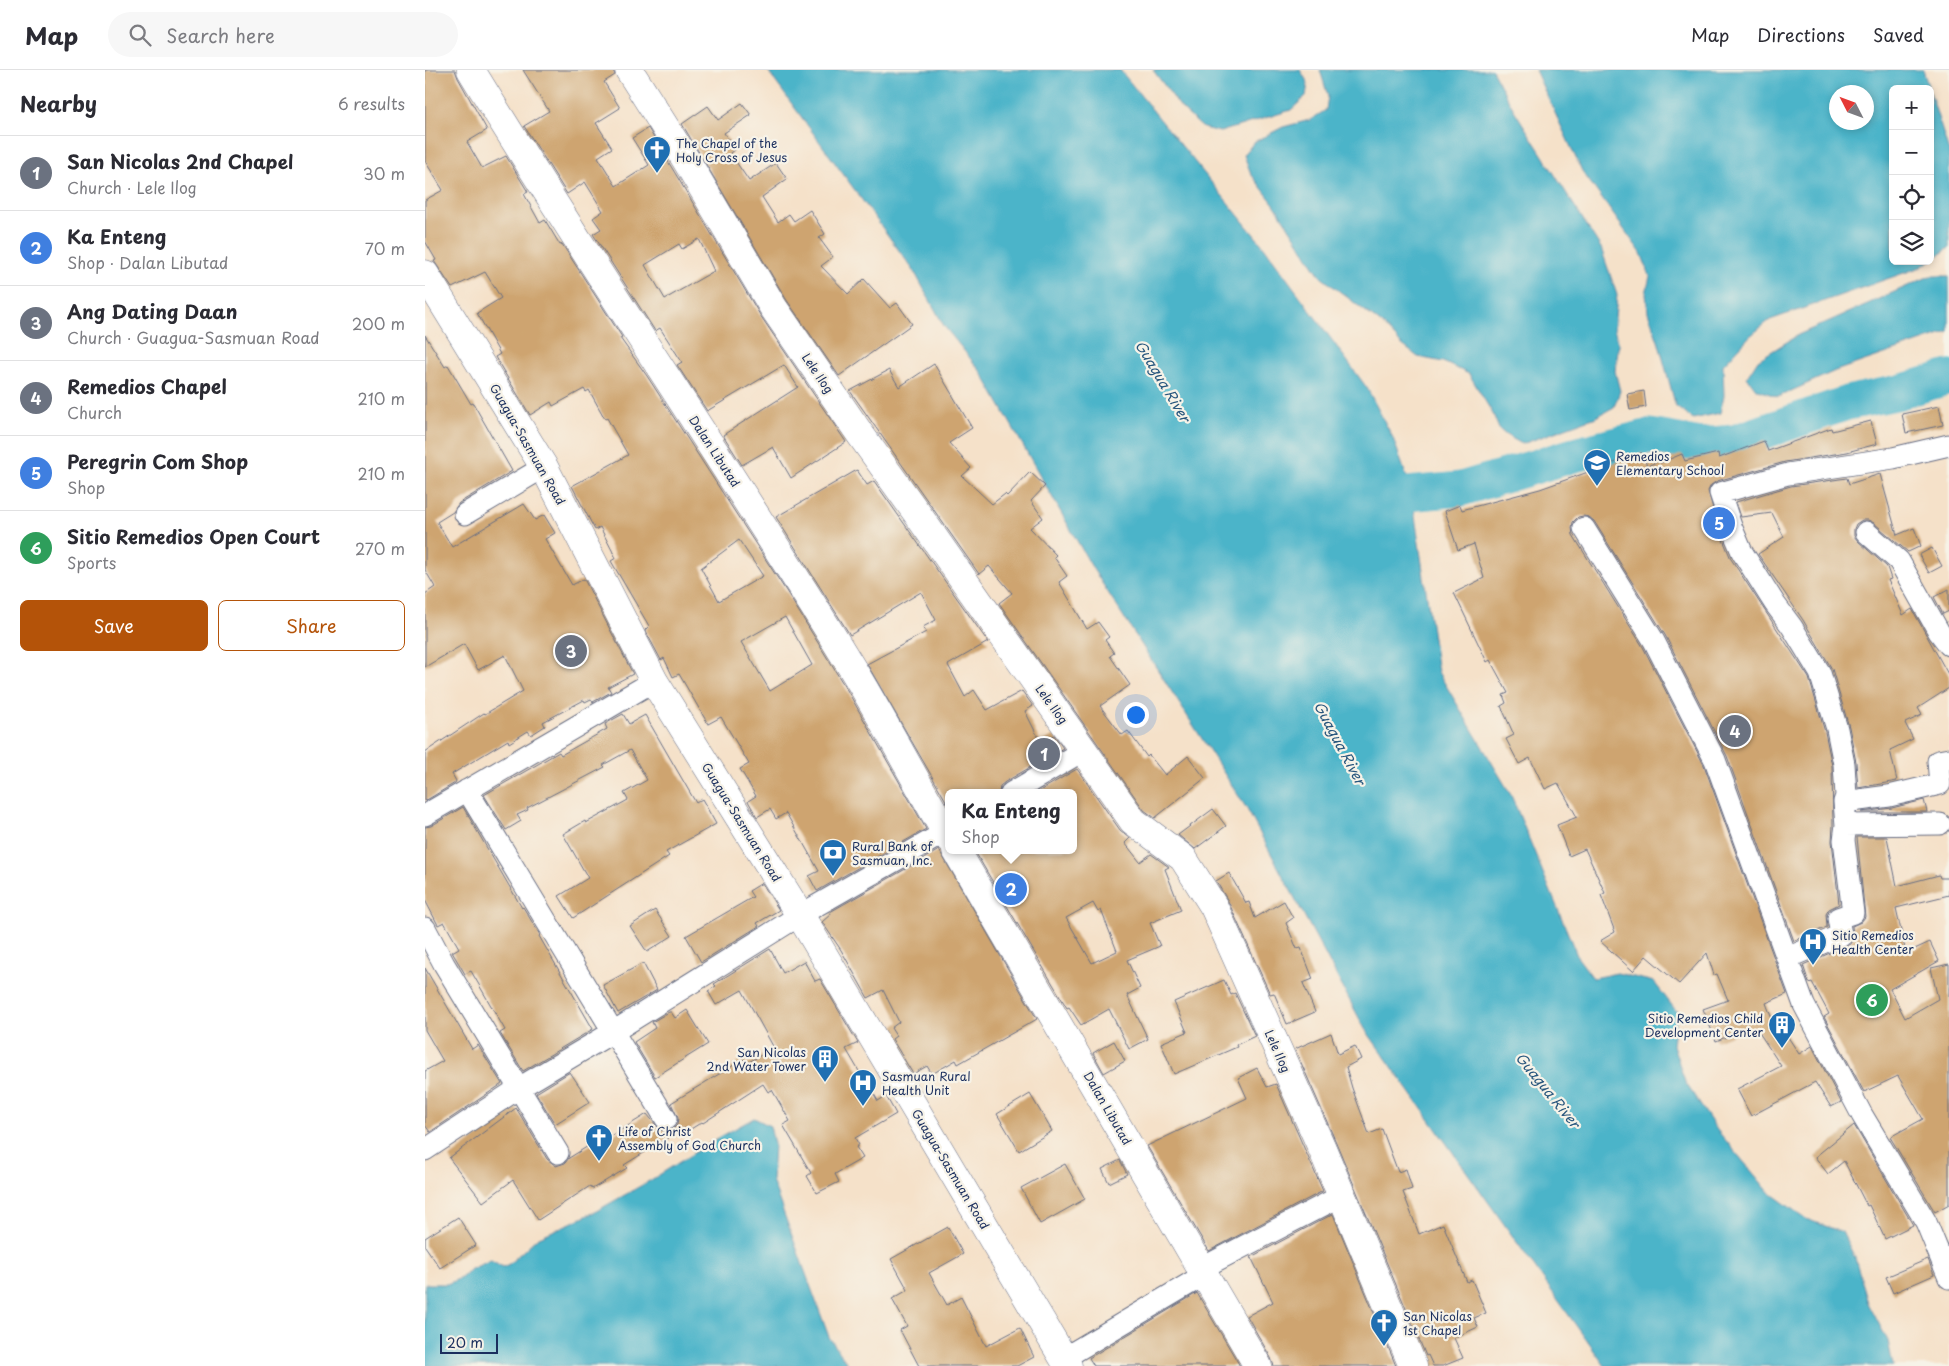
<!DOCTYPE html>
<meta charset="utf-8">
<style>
:root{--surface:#fff;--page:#f7f7f7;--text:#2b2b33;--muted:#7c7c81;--line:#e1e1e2;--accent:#b45309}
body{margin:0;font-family:"Playpen Sans",sans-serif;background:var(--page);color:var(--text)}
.controls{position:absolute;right:15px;top:15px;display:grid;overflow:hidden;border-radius:8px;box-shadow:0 2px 8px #0003}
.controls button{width:45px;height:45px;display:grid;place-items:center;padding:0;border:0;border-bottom:1px solid var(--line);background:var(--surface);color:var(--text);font:25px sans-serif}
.compass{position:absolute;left:1404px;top:15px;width:45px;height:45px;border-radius:50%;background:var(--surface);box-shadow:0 2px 8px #0003;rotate:312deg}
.scale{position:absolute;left:15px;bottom:12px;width:58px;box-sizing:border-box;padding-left:5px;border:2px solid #1b2f5e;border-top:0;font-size:14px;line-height:18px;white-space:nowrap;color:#1b2f5e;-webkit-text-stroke:4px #f7f3e8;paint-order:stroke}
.you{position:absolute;left:710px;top:644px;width:18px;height:18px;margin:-12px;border:4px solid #fff;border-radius:50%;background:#1a73e8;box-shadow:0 0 0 8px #1a73e833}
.badge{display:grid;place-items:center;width:32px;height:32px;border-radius:50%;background:var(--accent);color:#fff;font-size:16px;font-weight:700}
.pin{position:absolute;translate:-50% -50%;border:2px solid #fff;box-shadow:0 1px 5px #0006}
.popup{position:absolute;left:520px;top:719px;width:132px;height:65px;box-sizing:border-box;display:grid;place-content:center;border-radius:8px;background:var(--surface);filter:drop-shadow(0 1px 4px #0005);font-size:16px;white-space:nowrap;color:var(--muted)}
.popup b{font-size:19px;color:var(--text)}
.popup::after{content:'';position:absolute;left:50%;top:100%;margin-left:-10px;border:10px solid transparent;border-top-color:var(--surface)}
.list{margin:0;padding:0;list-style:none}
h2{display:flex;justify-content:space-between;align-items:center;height:65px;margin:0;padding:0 20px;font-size:21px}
h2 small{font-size:16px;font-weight:400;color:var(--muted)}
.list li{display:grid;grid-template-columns:32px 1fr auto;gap:15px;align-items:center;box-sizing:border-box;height:75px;padding:0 20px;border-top:1px solid var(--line)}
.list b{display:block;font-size:19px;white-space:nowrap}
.list p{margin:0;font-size:16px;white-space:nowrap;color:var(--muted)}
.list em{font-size:16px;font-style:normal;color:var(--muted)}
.actions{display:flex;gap:10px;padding:15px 20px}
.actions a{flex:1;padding:11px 0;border:1px solid var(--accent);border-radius:8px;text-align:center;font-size:18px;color:var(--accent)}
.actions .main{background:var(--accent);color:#fff}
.icon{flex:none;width:28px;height:28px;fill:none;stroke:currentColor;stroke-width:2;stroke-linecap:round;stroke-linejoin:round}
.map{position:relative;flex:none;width:1524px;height:1296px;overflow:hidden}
header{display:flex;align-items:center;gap:30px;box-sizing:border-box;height:70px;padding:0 25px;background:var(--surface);border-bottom:1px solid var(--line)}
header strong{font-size:24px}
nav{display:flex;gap:28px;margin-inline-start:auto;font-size:18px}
.search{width:350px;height:45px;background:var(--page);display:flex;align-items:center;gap:12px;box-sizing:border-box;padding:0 18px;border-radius:28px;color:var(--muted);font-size:19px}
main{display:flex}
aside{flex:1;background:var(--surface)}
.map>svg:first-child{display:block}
.water{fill:#4bb4c9;stroke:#337294;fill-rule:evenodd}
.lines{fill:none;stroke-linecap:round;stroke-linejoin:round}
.river{stroke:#4bb4c9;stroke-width:35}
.building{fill:#cea46f;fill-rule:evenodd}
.street-casing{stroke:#676d83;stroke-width:23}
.secondary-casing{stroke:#676d83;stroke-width:29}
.street{stroke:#fff;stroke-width:21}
.secondary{stroke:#fff;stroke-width:28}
.labels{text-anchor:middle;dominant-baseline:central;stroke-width:4.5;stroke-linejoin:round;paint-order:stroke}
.poi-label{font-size:12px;fill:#1b2f5e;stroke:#f7f3e8;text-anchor:start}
.street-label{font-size:12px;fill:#1b2f5e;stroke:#f7f3e8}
.water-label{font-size:14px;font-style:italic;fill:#29577e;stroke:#f7f3e8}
</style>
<header>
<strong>Map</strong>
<div class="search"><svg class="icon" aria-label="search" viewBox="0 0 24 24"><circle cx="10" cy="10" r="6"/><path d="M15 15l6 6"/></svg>Search here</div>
<nav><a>Map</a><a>Directions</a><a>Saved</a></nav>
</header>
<main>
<aside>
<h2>Nearby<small>6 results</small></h2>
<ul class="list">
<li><span class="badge" style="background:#6b7280">1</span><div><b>San Nicolas 2nd Chapel</b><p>Church · Lele Ilog</p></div><em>30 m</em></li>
<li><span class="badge" style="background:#3f7fe0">2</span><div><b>Ka Enteng</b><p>Shop · Dalan Libutad</p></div><em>70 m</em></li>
<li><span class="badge" style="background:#6b7280">3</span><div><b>Ang Dating Daan</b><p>Church · Guagua-Sasmuan Road</p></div><em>200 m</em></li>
<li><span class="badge" style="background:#6b7280">4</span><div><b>Remedios Chapel</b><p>Church</p></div><em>210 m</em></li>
<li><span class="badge" style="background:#3f7fe0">5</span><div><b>Peregrin Com Shop</b><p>Shop</p></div><em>210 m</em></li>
<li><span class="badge" style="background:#2e9e5b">6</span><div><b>Sitio Remedios Open Court</b><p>Sports</p></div><em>270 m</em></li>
</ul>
<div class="actions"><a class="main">Save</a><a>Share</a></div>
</aside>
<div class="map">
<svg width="1524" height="1296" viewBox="0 0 1524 1296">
<rect width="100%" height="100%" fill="#f7f3e8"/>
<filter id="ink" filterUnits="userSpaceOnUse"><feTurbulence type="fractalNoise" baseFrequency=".02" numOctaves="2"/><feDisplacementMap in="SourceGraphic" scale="10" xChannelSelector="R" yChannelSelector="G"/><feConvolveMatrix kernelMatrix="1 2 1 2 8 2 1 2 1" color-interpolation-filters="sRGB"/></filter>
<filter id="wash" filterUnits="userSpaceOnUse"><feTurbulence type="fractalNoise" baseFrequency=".0096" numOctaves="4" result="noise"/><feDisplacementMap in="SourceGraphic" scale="20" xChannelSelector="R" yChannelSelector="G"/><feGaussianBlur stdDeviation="1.12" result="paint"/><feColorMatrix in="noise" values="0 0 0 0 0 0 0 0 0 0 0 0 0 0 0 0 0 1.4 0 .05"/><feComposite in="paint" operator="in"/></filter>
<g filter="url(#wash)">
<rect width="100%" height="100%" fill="#f5e1c9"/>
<path class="water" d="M342 0H695L839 177 942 318 968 368 986 419 1013 602 1086 725 1153 888 1168 908 1192 903 1229 912 1252 942 1248 975 1260 1012 1292 1060 1344 1122 1381 1149 1417 1162 1430 1188 1443 1233 1463 1271 1468 1296H1180L940 959 822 739 668 499 557 303 519 256 489 201Z
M728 0H875L883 13 881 26 866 40 795 62 778 58 757 39Z
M895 0H1067L1089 40 1176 178 1192 225 1189 259 1194 274 1190 301 1195 321 1189 337 1171 347 1097 374 1081 365 1074 359 1068 344 1044 304 1018 292 993 287 976 274 957 254 896 207 849 134 826 104 819 85 829 72 858 57 885 50 901 40 903 26Z
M1110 0H1498L1504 19H1468V191H1505L1496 197 1345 250 1325 266 1298 295 1299 326 1295 343 1268 349 1251 337 1234 274 1223 242 1221 224 1225 206 1216 183 1157 101ZM1412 22H1442V52H1412Z
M1505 22 1524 82V178L1505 191Z
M1505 206H1524V262L1410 301 1353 327 1331 319 1322 307 1333 290 1373 265Z
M329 1048 345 1056 349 1074 347 1111 404 1267 424 1296H0V1214H22L36 1208 46 1199 66 1190 78 1197 84 1194 112 1168 168 1143 226 1110 288 1071Z"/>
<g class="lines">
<path class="river" d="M939 428 1036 419 1149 385 1225 366 1276 375 1309 372 1422 333 1475 322 1524 307"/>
</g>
<g id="blocks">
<path class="building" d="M0 0H30L33 8 62 60 42 72 57 98 81 86 103 122 99 124 115 153 120 150 135 175 137 174 197 267 195 268 222 306 363 524 422 620 501 759 392 821 384 806 394 801 361 743 351 749 345 739 332 747 323 731 331 726 315 699 324 694 296 647 283 654 254 604 248 607 239 588 236 590 220 560 224 556 186 491 191 488 175 457 170 460 147 416 203 385 182 348 180 349 164 320 161 322 159 319 128 336 126 332 105 345 70 287 75 284 52 243 76 228 60 202 27 218 9 191 11 190 0 171V130L18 120 0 91ZM314 470 338 506 294 531 276 498ZM360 547 387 595 345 621 316 572Z
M98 0H188L190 5 179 12 195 38 171 53 187 78 173 87 191 116 224 95 207 68 223 58 335 245 421 372 366 408 348 377 317 395 298 365 373 317 359 295 282 341 252 295 257 292 235 258 230 261 168 164 176 159 168 148 178 141 160 112 142 124 99 56 124 41ZM274 169 289 201 240 229 220 195 254 174 257 179Z
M317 33 326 45 299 63 310 79 305 83 324 111 351 93 362 109 337 127 353 152 364 144 369 151 385 140 400 164 394 168 408 187 396 196 423 224 439 209 465 238 472 233 487 254 414 306 361 229 257 54 283 36 293 50Z
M0 265 20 297 23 295 46 334 48 333 87 401 34 433 28 442 12 452 27 477 99 434 110 450 119 445 130 463 120 469 147 515 159 509 208 604 183 617 186 622 168 632 166 629 160 632 159 630 118 652 120 656 106 665 103 661 84 673 83 670 27 704 31 711 30 713 0 731V682L59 643 60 644 98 621 80 585 53 600 39 574 0 597V524L10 517 0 500Z
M509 294 547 358 524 373 546 398 537 406 567 434 580 424 582 426 605 402 620 416 606 431 618 448 605 458 631 485 629 487 642 506 634 512 662 559 673 552 684 567 680 570 689 583 685 586 705 615 675 636 697 665 703 661 722 687 724 685 740 705 763 686 780 708 730 748 719 740 574 533 587 523 564 496 554 504 425 321 464 300 474 317Z
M1219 321 1221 337 1205 340 1202 324Z
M1514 336 1518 355 1481 363 1477 344Z
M1446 351 1452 374 1422 382 1360 392 1292 411 1286 415 1283 421 1294 460 1306 489 1384 608 1400 662 1407 696 1408 755 1407 771 1414 834 1404 839 1401 844 1402 857 1369 871 1302 686 1240 565 1169 451 1164 447 1158 446 1153 447 1148 452 1147 458 1148 465 1218 577 1279 695 1362 924 1341 933 1354 968 1361 964 1374 984 1387 976 1416 1032 1406 1037 1390 1012 1326 1046 1312 1019 1356 996 1331 958 1319 962V960L1291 971 1278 939 1303 930 1292 904 1289 905 1282 883 1254 914 1221 886 1208 901 1175 871 1190 862 1176 825 1180 823 1160 779 1144 786 1132 755 1152 747 1133 713 1120 719 1105 688 1094 694 1081 669 1089 665 1076 636 1081 633 1078 625 1083 623 1065 590 1062 592 1029 523 1059 508 1049 474 1033 480 1020 441 1035 435 1037 440 1115 419 1217 383 1222 396 1234 391 1235 393 1257 384 1260 391 1293 383 1294 388 1339 371 1343 381 1406 358 1407 361Z
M432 400 442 415 449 411 563 572 523 595 540 627 549 620 562 640 597 621 608 636 600 641 616 673 629 665 638 678 580 712 575 716 574 723H524V736L442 594 501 562 498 557 511 550 496 522 425 565 351 447Z
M1455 404 1472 465 1489 458 1496 476 1483 482 1449 453 1443 450H1437L1431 454 1429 459V466L1433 471 1462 497 1466 509 1463 510 1478 545 1487 539 1524 606V618L1493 638 1497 645 1480 653 1488 669 1465 680 1472 711 1433 718 1431 692 1424 657 1407 599 1378 550 1333 484 1359 467 1347 443 1316 447 1311 432 1366 416 1422 408 1424 414Z
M1507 478 1517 496 1504 503 1494 485Z
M1524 519V541L1518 544 1509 527Z
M198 644 204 654 220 645 271 733 277 729 291 754 241 782 244 786 148 848 134 826 163 808 138 764 160 751 161 753 203 730 199 723 222 710 205 680 178 695 180 697 102 738 103 740 92 745 96 751 81 760 59 725 134 682 136 685 182 659 180 654Z
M652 699 695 760 705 768 700 773 715 792 726 784 744 797 740 799 756 840 725 853 735 876 702 890 715 918 702 925 723 969 704 979 684 939 656 955 644 937 642 938 549 780H648V723H611ZM668 833 673 842 676 840 692 881 667 893 641 848Z
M1499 730 1502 742H1436L1467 738Z
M38 737 97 838 98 837 115 865 114 866 168 959 98 1001 75 963 80 960 46 901 40 904 27 882 34 878 19 852 13 855 0 830V757L6 756Z
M788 739 801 756 770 779 753 765Z
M1432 767H1462L1472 816 1514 805 1515 808H1524V825L1471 838 1481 883 1505 872 1514 891 1465 919 1480 948 1513 929 1506 898 1524 894V1134L1510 1142 1465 1067 1498 1049 1473 1006 1439 1022 1399 947 1404 944 1387 912 1384 913 1378 895 1425 874 1428 868 1427 856 1436 852 1440 847Z
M514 780 612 949 533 994 531 990 507 1004 502 996 488 1004 467 969 471 966 466 958 474 952 458 920 443 928 416 880 397 852 406 844 405 842Z
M804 803 821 833 824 832 830 848 859 831 868 848 861 853 872 879 876 878 888 909 878 913 890 942 862 954 849 923 845 924 803 831 791 811Z
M337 813 354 840 332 853 334 856 276 892 261 866 328 827 324 821Z
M230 840 247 866 222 882 205 856Z
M345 879 358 903 379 891 390 911 395 909 433 973 421 979 438 1008 439 1007 453 1031 461 1026 471 1044 430 1068 434 1075 431 1077 438 1088 410 1104 414 1112 392 1123 382 1106 386 1103 358 1055 365 1051 347 1020 343 1022 338 1014 278 1053 277 1052 261 1062 259 1058 199 1095 202 1098 167 1119 165 1116 113 1150 88 1110 58 1132 24 1088 91 1038 122 1089 131 1096 140 1093 144 1088 181 1065 183 1068 222 1044 235 1060 241 1061 247 1060 252 1055 253 1048 246 1033 319 989 322 993 349 978 317 920 291 935 283 921 291 916 289 914Z
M218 893 232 920 193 943 178 915Z
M0 898 47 979 53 975 77 1014 5 1062 0 1055V1001L18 991 0 960Z
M799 910 806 925 810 923 830 966 811 975 812 977 749 1004 736 973 762 962 749 932Z
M262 940 283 974 230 1007 209 972 230 958 227 952 244 942H246L250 948Z
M906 963 913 984 930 976 936 989 921 997 927 1018 944 1064 957 1059 973 1102 981 1099 987 1119 978 1122 994 1164 1018 1154 1042 1212 1047 1210 1061 1243 1049 1248 1053 1257 1029 1268 1038 1288 1018 1296H1008L1003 1285 1001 1286 910 1070 870 979Z
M689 971 700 991 679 1003 668 983Z
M832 998 842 1017 851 1014 898 1121 784 1181 722 1076 822 1028 813 1008Z
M145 1002 165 1032 130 1054 111 1023Z
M605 1024 627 1061 594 1081 572 1044Z
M1429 1055 1488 1155 1460 1169 1444 1135 1442 1136 1419 1091 1403 1104 1390 1087Z
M695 1090 702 1104 684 1113 677 1099Z
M640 1094 660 1129 615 1154 596 1118Z
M908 1144 971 1296H849L846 1288 822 1246 848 1232 826 1187Z
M33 1147 51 1175 15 1198 0 1176V1168Z
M523 1157 538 1184 504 1203 522 1235 536 1227 561 1276 595 1258 609 1287 592 1296H494L475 1260 482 1256 467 1229 483 1220 466 1189Z
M1503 1189 1509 1205 1468 1223 1461 1207Z
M772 1223 815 1296H669L664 1288Z"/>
</g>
</g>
<g filter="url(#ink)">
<use href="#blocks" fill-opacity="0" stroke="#676d83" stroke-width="1"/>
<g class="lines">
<defs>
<path id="street" d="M40 444 119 397
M1159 458 1229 571 1290 690 1379 935 1437 1045 1501 1152 1524 1208
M1441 462 1474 491 1514 562 1524 575
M42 720 241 1049
M586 723 659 680
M1419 732 1421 726 1419 694 1412 659 1395 603 1367 557 1350 534 1317 482 1306 456 1295 423 1363 404 1468 388 1524 375
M0 745 229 611
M1421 755 1515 754
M0 858 19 894 133 1083
M1362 888 1416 865 1413 848 1428 843 1419 770 1421 755 1419 732 1464 726 1515 714 1513 691 1524 689
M0 1080 94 1018 188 962 375 845 524 760
M777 1198 916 1126
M639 1288 779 1205"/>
<path id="secondary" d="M46 0C167 199 300 391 422 590 458 648 489 709 524 768
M204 0 261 90 348 237 435 364 491 442 708 751 758 788 789 837 896 1076 988 1296
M0 204 119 397 229 611 375 845 643 1296
M531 780 833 1296"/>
</defs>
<use href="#street" class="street-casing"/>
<use href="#secondary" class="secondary-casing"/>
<use href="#street" class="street"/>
<use href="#secondary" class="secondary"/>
</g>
</g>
<defs>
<symbol id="church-pin" viewBox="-11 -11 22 30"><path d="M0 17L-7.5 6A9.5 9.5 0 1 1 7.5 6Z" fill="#1f6fb2" stroke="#f7f3e8"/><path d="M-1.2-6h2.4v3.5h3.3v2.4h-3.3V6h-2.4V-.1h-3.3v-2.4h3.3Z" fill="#fff"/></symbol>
<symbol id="school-pin" viewBox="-11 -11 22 30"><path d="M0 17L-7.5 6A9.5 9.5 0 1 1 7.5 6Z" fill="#1f6fb2" stroke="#f7f3e8"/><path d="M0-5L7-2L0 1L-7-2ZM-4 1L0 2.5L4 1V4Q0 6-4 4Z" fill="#fff"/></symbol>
<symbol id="bank-pin" viewBox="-11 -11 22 30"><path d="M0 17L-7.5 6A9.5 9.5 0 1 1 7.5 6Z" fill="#1f6fb2" stroke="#f7f3e8"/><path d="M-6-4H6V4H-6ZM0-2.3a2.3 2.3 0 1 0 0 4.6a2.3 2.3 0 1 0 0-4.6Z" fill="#fff"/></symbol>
<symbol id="hospital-pin" viewBox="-11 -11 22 30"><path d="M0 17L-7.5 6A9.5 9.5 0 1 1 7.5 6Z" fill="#1f6fb2" stroke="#f7f3e8"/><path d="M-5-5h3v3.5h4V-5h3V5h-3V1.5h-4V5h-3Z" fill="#fff"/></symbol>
<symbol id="building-pin" viewBox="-11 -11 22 30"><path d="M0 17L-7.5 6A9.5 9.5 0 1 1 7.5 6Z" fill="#1f6fb2" stroke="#f7f3e8"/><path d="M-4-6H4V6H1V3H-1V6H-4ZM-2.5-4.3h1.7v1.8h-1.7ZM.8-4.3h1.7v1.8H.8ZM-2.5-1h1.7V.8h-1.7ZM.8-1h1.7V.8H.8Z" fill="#fff"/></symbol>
</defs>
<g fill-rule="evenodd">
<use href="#church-pin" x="216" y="64" width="32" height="43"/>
<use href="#school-pin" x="1156" y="377" width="32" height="43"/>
<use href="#bank-pin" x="392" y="767" width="32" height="43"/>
<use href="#hospital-pin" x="1372" y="856" width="32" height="43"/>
<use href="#building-pin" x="1341" y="939" width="32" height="43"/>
<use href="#building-pin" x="384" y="973" width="32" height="43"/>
<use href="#hospital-pin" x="422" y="997" width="32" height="43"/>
<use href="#church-pin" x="158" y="1052" width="32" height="43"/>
<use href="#church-pin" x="943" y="1237" width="32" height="43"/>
</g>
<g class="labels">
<g class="poi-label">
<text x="251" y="73">The Chapel of the<tspan x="251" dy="14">Holy Cross of Jesus</tspan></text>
<text x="1191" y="386">Remedios<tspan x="1191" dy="14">Elementary School</tspan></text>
<text x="427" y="776">Rural Bank of<tspan x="427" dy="14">Sasmuan, Inc.</tspan></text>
<text x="1407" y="865">Sitio Remedios<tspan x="1407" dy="14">Health Center</tspan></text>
<text x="1338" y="948" text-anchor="end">Sitio Remedios Child<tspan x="1338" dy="14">Development Center</tspan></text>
<text x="381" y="982" text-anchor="end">San Nicolas<tspan x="381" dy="14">2nd Water Tower</tspan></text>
<text x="457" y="1006">Sasmuan Rural<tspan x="457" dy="14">Health Unit</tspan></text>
<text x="193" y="1061">Life of Christ<tspan x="193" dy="14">Assembly of God Church</tspan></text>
<text x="978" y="1246">San Nicolas<tspan x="978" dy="14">1st Chapel</tspan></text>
</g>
<g class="street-label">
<text transform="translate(393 303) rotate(56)">Lele Ilog</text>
<text transform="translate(103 374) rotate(60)">Guagua-Sasmuan Road</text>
<text transform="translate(290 381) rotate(57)">Dalan Libutad</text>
<text transform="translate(627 634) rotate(54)">Lele Ilog</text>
<text transform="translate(317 752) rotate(58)">Guagua-Sasmuan Road</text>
<text transform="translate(853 981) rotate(66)">Lele Ilog</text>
<text transform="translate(683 1038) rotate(60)">Dalan Libutad</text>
<text transform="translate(526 1099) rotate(59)">Guagua-Sasmuan Road</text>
</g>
<g class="water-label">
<text transform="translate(738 311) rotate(59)">Guagua River</text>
<text transform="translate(915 673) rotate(62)">Guagua River</text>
<text transform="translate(1123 1020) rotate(51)">Guagua River</text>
</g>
</g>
</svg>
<div class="controls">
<button>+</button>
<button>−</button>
<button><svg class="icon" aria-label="locate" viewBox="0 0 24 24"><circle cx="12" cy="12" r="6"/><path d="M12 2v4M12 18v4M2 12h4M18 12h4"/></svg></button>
<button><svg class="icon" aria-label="layers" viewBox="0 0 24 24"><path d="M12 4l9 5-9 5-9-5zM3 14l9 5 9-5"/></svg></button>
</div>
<svg class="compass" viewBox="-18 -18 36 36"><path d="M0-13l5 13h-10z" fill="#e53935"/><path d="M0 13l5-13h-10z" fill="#7c7c81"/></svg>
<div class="scale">20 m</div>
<div class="you"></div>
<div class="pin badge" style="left:619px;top:684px;background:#6b7280">1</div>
<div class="pin badge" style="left:586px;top:819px;background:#3f7fe0">2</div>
<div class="popup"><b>Ka Enteng</b>Shop</div>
<div class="pin badge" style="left:146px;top:581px;background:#6b7280">3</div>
<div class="pin badge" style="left:1310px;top:661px;background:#6b7280">4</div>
<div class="pin badge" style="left:1294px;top:453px;background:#3f7fe0">5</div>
<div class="pin badge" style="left:1447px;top:930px;background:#2e9e5b">6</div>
</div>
</main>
